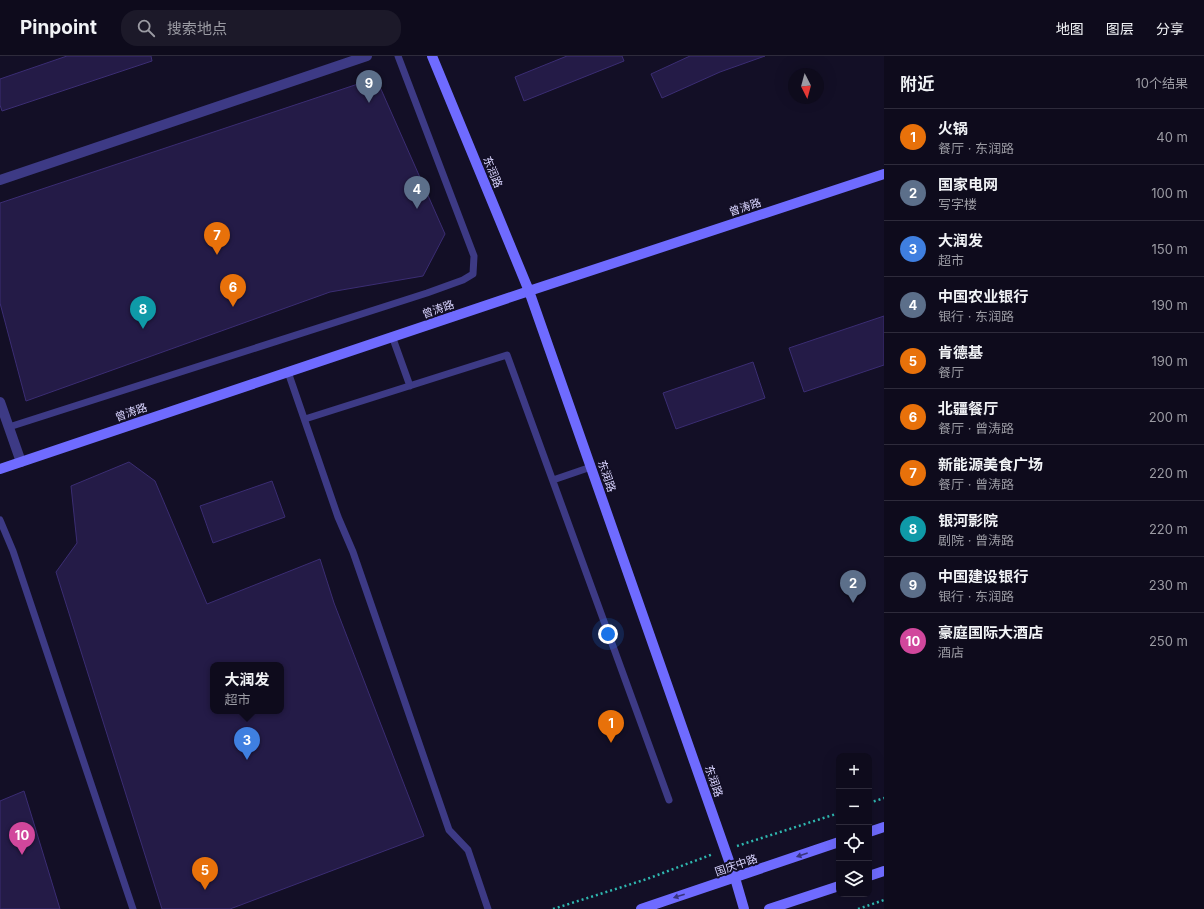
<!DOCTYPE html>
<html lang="zh">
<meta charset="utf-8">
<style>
:root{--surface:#0e0b1c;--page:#1c1929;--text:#f1f3f6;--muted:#9b9ba3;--line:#2e2b3b;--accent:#ea580c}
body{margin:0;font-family:Inter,"Noto Sans SC",sans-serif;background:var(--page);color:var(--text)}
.controls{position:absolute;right:12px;bottom:12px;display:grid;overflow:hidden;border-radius:8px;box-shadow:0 4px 16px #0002}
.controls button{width:36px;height:36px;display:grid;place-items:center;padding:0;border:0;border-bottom:1px solid var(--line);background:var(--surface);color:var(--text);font:20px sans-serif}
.compass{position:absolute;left:788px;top:12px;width:36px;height:36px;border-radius:50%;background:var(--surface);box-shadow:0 4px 16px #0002;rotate:174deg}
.you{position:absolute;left:608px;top:578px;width:14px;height:14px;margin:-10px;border:3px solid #fff;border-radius:50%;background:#1a73e8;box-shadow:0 0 0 6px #1a73e833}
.badge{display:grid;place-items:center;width:26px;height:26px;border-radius:50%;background:var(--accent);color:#fff;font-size:13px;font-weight:700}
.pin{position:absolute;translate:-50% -33px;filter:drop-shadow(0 1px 2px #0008)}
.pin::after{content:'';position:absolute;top:21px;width:14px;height:12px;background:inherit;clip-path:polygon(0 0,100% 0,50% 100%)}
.popup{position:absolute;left:210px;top:606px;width:74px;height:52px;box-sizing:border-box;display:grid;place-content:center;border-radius:8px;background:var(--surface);filter:drop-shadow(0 1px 3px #0005);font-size:13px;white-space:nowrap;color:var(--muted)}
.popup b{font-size:15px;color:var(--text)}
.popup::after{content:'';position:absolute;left:50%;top:100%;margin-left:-8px;border:8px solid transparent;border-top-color:var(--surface)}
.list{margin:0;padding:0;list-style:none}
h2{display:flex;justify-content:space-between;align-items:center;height:52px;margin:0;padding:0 16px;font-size:17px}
h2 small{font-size:13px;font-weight:400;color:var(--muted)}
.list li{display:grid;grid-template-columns:26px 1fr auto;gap:12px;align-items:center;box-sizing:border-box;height:56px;padding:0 16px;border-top:1px solid var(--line)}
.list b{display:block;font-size:15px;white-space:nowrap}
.list p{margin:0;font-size:13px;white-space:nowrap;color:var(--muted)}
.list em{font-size:13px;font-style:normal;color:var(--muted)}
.icon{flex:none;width:22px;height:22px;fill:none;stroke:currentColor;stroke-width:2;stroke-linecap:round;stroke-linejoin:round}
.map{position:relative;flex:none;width:884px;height:853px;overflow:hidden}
header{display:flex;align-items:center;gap:24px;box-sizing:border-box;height:56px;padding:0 20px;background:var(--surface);border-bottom:1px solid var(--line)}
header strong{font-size:19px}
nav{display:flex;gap:22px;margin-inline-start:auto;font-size:14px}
.search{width:280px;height:36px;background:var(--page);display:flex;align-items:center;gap:10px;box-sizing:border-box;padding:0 14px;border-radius:16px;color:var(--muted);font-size:15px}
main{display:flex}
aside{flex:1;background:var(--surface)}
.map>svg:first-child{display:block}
.building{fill:#241b47;stroke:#3b2d73;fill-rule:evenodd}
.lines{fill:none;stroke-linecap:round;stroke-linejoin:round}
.path{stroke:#2fb8b0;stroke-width:2.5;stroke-dasharray:2 3;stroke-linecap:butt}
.lane{stroke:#3d3a85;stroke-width:7}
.street{stroke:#3d3a85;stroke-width:10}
.secondary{stroke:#6f6bff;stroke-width:10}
.oneway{fill:#38347d}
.labels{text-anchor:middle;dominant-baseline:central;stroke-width:4;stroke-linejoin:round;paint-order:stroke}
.street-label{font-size:11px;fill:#d9d4ff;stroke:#130f26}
</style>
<header>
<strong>Pinpoint</strong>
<div class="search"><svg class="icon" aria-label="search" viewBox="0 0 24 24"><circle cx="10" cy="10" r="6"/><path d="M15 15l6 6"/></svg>搜索地点</div>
<nav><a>地图</a><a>图层</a><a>分享</a></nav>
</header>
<main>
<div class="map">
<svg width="884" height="853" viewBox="0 0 884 853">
<rect width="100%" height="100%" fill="#130f26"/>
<path class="building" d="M67 0H151L152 5 2 55 0 49V23Z
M567 0H622L624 5 524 45 515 21Z
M690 0H765L720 16 662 42 651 18Z
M376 22 445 178 423 220 330 236 26 345 0 247V147Z
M884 260V309L804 336 789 292Z
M753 306 765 342 676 373 663 337Z
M129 406 155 425 207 548 320 503 334 547 424 780 230 853H162L56 516 77 487 71 430ZM213 609H281V655H213Z
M272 425 285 461 213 487 200 450Z
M24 735 60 853H0V745Z"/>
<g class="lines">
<path class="path" d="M869 747 884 742
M737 790 839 757
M553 853 647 823 713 798
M858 853 884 844"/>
<path class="lane" d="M392 280 410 330
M288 316 338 461 353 496 449 774 468 794 488 853
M305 363 507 299 669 744
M9 371 427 237 463 224 473 218 474 200 398 0
M553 424 591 411
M0 464 13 495 133 853"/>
<path class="street" d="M0 124 367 0
M0 346 21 406"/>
<path class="secondary" d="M432 0 529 235 735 822 744 853
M0 413 529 235 884 118
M869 776 884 771
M869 820 884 815
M641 853 839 786
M769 853 839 830"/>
</g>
<defs><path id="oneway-solid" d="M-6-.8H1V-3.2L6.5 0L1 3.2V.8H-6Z"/></defs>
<g class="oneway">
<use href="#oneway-solid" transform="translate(802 799) rotate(161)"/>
<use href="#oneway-solid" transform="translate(679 840) rotate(162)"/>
</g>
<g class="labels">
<g class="street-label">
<text transform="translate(493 116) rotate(68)">东润路</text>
<text transform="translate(745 151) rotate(-18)">曾涛路</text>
<text transform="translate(438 253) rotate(-19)">曾涛路</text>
<text transform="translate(131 356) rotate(-19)">曾涛路</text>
<text transform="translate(607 420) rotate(71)">东润路</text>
<text transform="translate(714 725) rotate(71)">东润路</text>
<text transform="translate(736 809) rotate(-19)">国庆中路</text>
</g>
</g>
</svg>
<div class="controls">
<button>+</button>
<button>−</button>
<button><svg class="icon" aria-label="locate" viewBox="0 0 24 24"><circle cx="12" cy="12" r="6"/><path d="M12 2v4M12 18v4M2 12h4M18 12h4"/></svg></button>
<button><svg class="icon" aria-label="layers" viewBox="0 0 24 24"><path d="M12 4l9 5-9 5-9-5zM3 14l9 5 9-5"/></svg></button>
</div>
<svg class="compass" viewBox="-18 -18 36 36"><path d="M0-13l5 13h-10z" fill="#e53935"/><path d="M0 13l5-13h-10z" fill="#9b9ba3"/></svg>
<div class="you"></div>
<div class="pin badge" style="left:611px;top:687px;background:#e8710a">1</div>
<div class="pin badge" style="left:853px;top:547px;background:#5c6f8a">2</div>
<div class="pin badge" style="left:247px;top:704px;background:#3f7fe0">3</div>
<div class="popup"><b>大润发</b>超市</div>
<div class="pin badge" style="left:417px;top:153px;background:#5c6f8a">4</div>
<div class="pin badge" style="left:205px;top:834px;background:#e8710a">5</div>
<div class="pin badge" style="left:233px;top:251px;background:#e8710a">6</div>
<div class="pin badge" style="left:217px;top:199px;background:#e8710a">7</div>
<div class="pin badge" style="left:143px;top:273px;background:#0f9aa8">8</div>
<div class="pin badge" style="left:369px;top:47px;background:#5c6f8a">9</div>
<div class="pin badge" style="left:22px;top:799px;background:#d1479c">10</div>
</div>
<aside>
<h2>附近<small>10个结果</small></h2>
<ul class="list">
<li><span class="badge" style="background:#e8710a">1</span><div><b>火锅</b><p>餐厅 · 东润路</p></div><em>40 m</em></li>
<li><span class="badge" style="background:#5c6f8a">2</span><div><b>国家电网</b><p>写字楼</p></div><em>100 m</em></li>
<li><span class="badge" style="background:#3f7fe0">3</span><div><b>大润发</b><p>超市</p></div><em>150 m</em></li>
<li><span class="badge" style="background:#5c6f8a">4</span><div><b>中国农业银行</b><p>银行 · 东润路</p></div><em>190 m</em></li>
<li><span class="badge" style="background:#e8710a">5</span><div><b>肯德基</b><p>餐厅</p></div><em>190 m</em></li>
<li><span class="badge" style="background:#e8710a">6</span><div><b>北疆餐厅</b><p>餐厅 · 曾涛路</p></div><em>200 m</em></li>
<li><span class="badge" style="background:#e8710a">7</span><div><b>新能源美食广场</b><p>餐厅 · 曾涛路</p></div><em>220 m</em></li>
<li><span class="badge" style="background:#0f9aa8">8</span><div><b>银河影院</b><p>剧院 · 曾涛路</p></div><em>220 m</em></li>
<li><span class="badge" style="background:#5c6f8a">9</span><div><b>中国建设银行</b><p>银行 · 东润路</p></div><em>230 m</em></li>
<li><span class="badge" style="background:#d1479c">10</span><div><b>豪庭国际大酒店</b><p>酒店</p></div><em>250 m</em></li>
</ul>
</aside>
</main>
